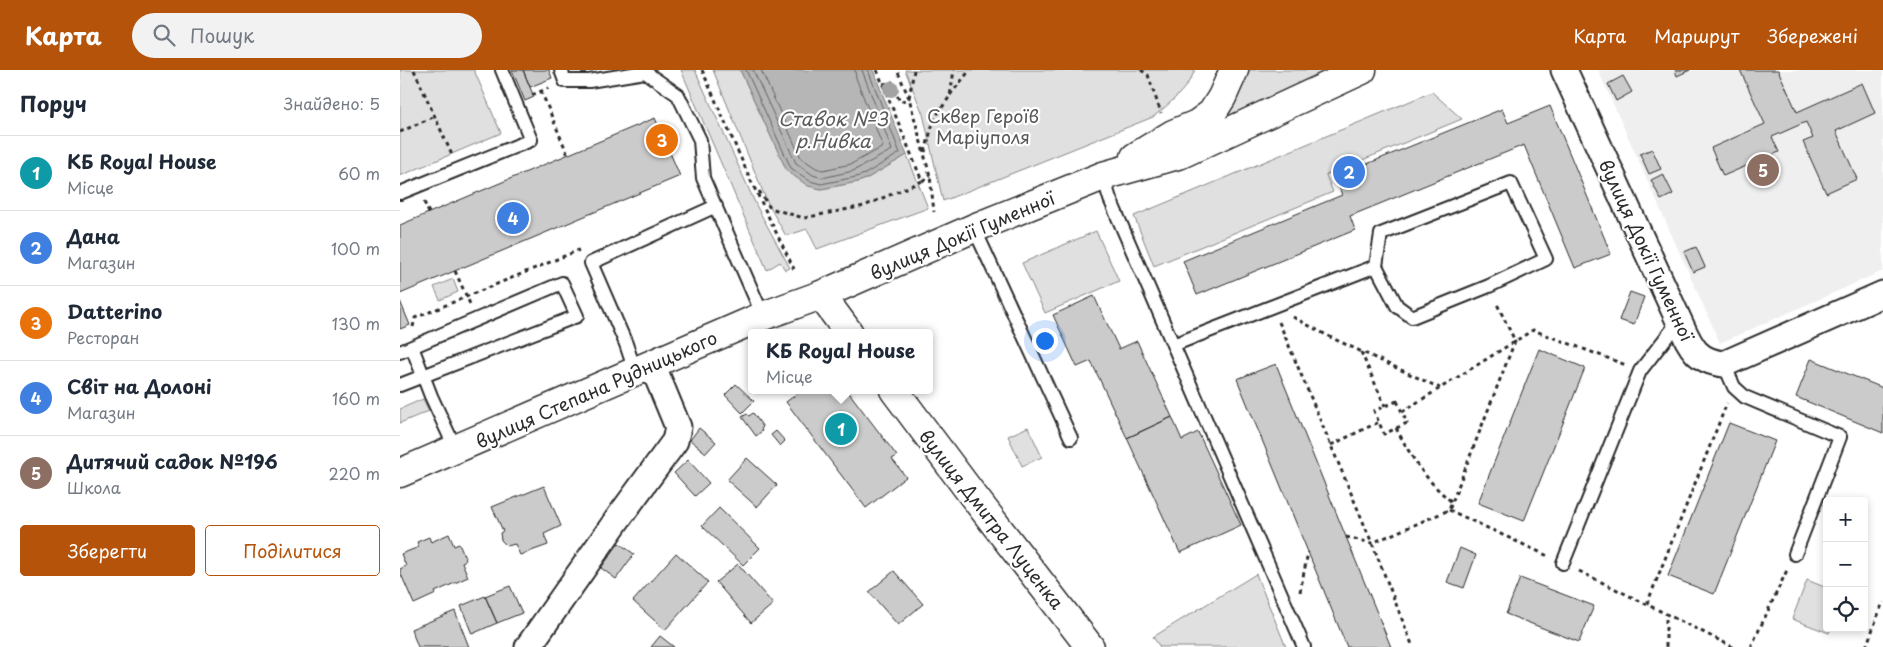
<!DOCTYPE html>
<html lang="uk">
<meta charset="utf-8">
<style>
:root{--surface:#fff;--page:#f2f2f3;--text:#1f2937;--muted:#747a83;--line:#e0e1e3;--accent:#b45309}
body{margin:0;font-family:"Playpen Sans",sans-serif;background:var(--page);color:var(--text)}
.controls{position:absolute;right:15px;bottom:15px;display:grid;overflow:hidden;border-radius:5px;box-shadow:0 2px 8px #0003}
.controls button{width:45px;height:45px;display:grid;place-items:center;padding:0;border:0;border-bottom:1px solid var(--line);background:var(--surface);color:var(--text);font:25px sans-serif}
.you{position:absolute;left:644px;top:270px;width:18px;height:18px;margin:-12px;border:4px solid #fff;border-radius:50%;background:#1a73e8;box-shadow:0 0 0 8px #1a73e833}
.badge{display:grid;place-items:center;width:32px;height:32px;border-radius:50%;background:var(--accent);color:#fff;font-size:16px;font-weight:700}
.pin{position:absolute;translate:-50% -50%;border:2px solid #fff;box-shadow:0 1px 5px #0006}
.popup{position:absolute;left:348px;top:259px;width:185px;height:65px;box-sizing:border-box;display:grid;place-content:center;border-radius:5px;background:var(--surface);filter:drop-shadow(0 1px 4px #0005);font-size:16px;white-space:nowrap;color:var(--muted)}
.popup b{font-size:19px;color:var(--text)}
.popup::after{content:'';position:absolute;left:50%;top:100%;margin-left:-10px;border:10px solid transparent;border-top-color:var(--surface)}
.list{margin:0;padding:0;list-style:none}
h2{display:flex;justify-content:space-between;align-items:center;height:65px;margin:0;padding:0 20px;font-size:21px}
h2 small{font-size:16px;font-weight:400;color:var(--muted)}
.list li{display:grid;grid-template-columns:32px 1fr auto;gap:15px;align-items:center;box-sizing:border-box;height:75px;padding:0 20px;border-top:1px solid var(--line)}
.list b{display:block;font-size:19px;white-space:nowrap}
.list p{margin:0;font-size:16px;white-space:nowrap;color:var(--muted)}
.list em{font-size:16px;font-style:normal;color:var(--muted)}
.actions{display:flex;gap:10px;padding:15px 20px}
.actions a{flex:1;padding:11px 0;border:1px solid var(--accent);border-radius:5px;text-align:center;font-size:18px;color:var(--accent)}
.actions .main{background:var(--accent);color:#fff}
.icon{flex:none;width:28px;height:28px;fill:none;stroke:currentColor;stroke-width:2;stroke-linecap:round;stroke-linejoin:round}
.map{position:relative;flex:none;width:1483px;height:577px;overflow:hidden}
header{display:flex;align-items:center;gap:30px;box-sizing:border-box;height:70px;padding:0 25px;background:var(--accent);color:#fff}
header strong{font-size:24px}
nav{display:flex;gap:28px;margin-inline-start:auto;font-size:18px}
.search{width:350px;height:45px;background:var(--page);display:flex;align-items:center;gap:12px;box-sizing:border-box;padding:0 18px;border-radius:28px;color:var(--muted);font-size:19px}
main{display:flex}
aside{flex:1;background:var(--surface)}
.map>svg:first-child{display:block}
.built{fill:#efefef}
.green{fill:#e0e0e0;stroke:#868686}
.water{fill:#b6b6b6;stroke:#7e7e7e}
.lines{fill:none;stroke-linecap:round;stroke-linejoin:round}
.shore{stroke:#636363;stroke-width:1}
.building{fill:#cbcbcb;stroke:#2b2b2b}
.service-casing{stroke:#2b2b2b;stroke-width:16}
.minor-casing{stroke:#2b2b2b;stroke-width:29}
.tertiary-casing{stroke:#2b2b2b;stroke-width:31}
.secondary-casing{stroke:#2b2b2b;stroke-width:31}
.path{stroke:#2b2b2b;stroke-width:3;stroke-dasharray:4 4;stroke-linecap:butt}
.service{stroke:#fff;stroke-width:12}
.minor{stroke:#fff;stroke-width:25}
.tertiary{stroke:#fff;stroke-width:28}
.secondary{stroke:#fff;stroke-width:28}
.tree{fill:#a3a3a3}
.labels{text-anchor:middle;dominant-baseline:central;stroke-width:4.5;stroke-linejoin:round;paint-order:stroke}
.park-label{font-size:18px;fill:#585858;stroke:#fff}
.street-label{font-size:18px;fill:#2b2b2b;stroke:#fff}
.water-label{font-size:19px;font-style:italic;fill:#5c5c5c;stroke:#fff}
</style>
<header>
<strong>Карта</strong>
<div class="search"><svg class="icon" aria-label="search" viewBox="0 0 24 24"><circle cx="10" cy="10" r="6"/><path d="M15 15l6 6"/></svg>Пошук</div>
<nav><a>Карта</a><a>Маршрут</a><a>Збережені</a></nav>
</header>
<main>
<aside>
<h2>Поруч<small>Знайдено: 5</small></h2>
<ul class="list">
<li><span class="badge" style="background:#0f9aa8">1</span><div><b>КБ Royal House</b><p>Місце</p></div><em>60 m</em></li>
<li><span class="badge" style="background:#3f7fe0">2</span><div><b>Дана</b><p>Магазин</p></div><em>100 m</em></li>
<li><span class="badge" style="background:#e8710a">3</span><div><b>Datterino</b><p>Ресторан</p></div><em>130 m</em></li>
<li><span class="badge" style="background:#3f7fe0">4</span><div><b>Світ на Долоні</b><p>Магазин</p></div><em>160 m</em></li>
<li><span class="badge" style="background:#8d6e63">5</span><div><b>Дитячий садок №196</b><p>Школа</p></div><em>220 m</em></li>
</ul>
<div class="actions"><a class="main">Зберегти</a><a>Поділитися</a></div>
</aside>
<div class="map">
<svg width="1483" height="577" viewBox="0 0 1483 577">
<rect width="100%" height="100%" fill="#fff"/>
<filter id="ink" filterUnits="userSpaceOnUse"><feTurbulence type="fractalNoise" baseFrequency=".02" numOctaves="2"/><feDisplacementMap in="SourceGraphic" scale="10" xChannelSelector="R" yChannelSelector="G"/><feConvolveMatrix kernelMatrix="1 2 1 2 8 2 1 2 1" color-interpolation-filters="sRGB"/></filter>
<g filter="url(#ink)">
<path class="built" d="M1198 0H1483V201L1320 273Z"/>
<path class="green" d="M0 0H74L101 63 0 106Z
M281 0H295L357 137 390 198 385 200 380 192 367 200Z
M313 0H340L387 101 408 115 421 119 458 112 466 109 507 85 528 138 417 179 407 159 386 166 368 134Z
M505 0H795C787 20 769 34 753 47L543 131 523 44Z
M848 0H930L821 55Z
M1032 22 1062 49 926 105 933 122 754 196 734 146Z
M696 161 719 211 645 243 622 193Z
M53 209 58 222 40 230 34 217Z
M23 329 29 341 0 353V339Z
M628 357 642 387 622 396 608 366Z
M856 504 886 577H760L753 567Z
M1407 510 1427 518V558H1431L1429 563 1392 549Z"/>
<path class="water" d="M340 0H473L507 85 466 109 458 112 421 119 408 116 387 101Z"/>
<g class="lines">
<path class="shore" d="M346 0 391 98 410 111 421 114 456 107 465 104 500 83 468 0
M353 0 396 93 413 105 422 108 453 101 492 80 462 0
M361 0 401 88 416 98 423 100 451 94 483 77 456 8 455 0"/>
</g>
<path class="building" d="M112 0H123L134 27 125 31Z
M123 0H149L152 8 130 17Z
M1275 0H1290L1277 6Z
M1340 0H1378L1397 42 1462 13 1475 43 1436 61 1457 109 1426 123 1403 72 1413 68 1406 52 1372 67 1379 82 1323 106 1311 78 1365 54Z
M1223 6 1232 22 1216 31 1208 14Z
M1150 36 1211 184 1175 198 1124 75 950 146 955 160 797 225 783 191 942 125 935 107 1102 39 1108 53Z
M255 48 280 106 0 224V155Z
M1252 79 1261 99 1249 104 1240 84Z
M1263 104 1273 124 1261 130 1251 110Z
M1296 177 1305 197 1293 202 1284 182Z
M1230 222 1244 227 1234 255 1219 250Z
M694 226 719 279 737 271 772 347 727 368 691 291 677 297 653 245Z
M0 231 10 255 0 259Z
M1139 279 1185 298 1124 451 1078 433Z
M1411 289 1483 318V363L1396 327Z
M876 294 946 467 991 577H947L837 309Z
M336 314 354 331 342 343 325 325Z
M402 320H438L439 322 447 320 497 386 492 389 506 407 466 438 386 332Z
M353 343 363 357 361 359 362 361 356 366 342 347 347 344 349 346Z
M772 347 782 370 798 362 841 455 780 483 727 368Z
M1329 353 1375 371 1314 524 1268 506Z
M299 358 316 372 306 383 290 370Z
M376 361 385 371 380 376 371 365Z
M347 388 377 415 357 437 327 410Z
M288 390 309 413 295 426 274 403Z
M144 416 161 456 144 464 148 475 120 485 115 474 107 476 101 470 100 463 103 461 92 437Z
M319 438 360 478 343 495 302 456Z
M49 464 54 476 59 474 66 490 62 492 68 507 35 522 36 524 14 534 0 502V499L6 496 1 484 19 477 17 472 29 467 31 472Z
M219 473 234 484 216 509 201 498Z
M1060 478 1076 485 1064 518 1047 512Z
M276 483 308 512 265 560 233 531Z
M338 494 373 534 351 553 316 512Z
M494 501 523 534 498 555 469 522Z
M1120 508 1194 536 1179 572 1106 544Z
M110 516 122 543 97 553 85 526Z
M85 526 97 553 72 564 61 536Z
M55 541 69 577H18L11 559Z
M260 566 274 577H251Z"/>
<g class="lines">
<defs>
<path id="service" d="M161 0 165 11H189L245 2 278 25 300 70 303 108 363 246
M703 106 710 129 904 577
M0 123 131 70 102 0
M574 158 671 368
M773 275 976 196 997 236 1012 247 1089 216 1146 189 1111 113 981 164 976 196
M12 277 31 326 56 380
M0 282 162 213 177 246 0 315
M1324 294 1334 317 1345 327 1440 367 1395 484
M235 301 226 274 191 193 316 136
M1163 493 1240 301 1279 251"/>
<path id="minor" d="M1164 0 1279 251C1290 275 1295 291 1324 294L1483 224
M128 577 217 450 275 371 278 357 252 294"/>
<path id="tertiary" d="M735 87 773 64 797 54 812 43 822 27 834 0
M421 225 574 158 703 106 781 84 962 0"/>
<path id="secondary" d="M494 320 571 423 690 577
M0 403 363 246 421 225 449 263"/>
</defs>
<use href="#service" class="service-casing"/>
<use href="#minor" class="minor-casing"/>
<use href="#tertiary" class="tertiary-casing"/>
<use href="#secondary" class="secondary-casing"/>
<path class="path" d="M14 0 52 85
M302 0 351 111 394 199
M477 0 522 111 530 106
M514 0 509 28 530 106 534 142
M741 0 748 5 761 43
M483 14 492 12 500 32 509 28 497 0
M141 21 168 85
M132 25 149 18
M550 25 570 0
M0 62 35 46
M525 82 534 49 550 26 554 0
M359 121 370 138 404 148 464 136 522 111
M24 132 29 143
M55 201 70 234
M893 247 932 268 1040 318
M879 252 972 473 1013 577
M13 257 15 248 179 180
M961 282 985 336
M997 331 1007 353 984 364 974 341Z
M1002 342 1133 260 1226 295
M996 358C1012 388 1025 410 1052 432
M931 375 979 352
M1049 440 1148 486
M946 467 972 473 1049 440 1115 271 1096 232
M1179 501 1333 577
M900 522 908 482
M1247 534 1327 333
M1266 577V544
M1351 577 1388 498
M1466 577 1483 532"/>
<use href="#service" class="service"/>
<use href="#minor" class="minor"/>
<use href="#tertiary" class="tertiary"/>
<use href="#secondary" class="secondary"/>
</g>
<circle class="tree" cx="491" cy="19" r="8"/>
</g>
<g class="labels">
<g class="park-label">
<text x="583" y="45">Сквер Героїв<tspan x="583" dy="21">Маріуполя</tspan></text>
</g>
<g class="street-label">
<text transform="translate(562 165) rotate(-23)">вулиця Докії Гуменної</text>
<text transform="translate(1247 180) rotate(65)">вулиця Докії Гуменної</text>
<text transform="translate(196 319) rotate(-24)">вулиця Степана Рудницького</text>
<text transform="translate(592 449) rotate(52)">вулиця Дмитра Луценка</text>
</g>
<g class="water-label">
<text x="433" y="48">Ставок №3<tspan x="433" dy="22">р.Нивка</tspan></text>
</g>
</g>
</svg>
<div class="controls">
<button>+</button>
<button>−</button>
<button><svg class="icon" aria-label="locate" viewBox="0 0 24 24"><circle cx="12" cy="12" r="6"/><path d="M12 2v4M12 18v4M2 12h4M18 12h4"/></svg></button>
</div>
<div class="you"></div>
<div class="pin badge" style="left:441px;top:359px;background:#0f9aa8">1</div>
<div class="popup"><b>КБ Royal House</b>Місце</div>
<div class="pin badge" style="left:949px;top:102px;background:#3f7fe0">2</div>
<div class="pin badge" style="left:262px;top:70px;background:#e8710a">3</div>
<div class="pin badge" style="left:113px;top:148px;background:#3f7fe0">4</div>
<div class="pin badge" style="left:1363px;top:100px;background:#8d6e63">5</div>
</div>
</main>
